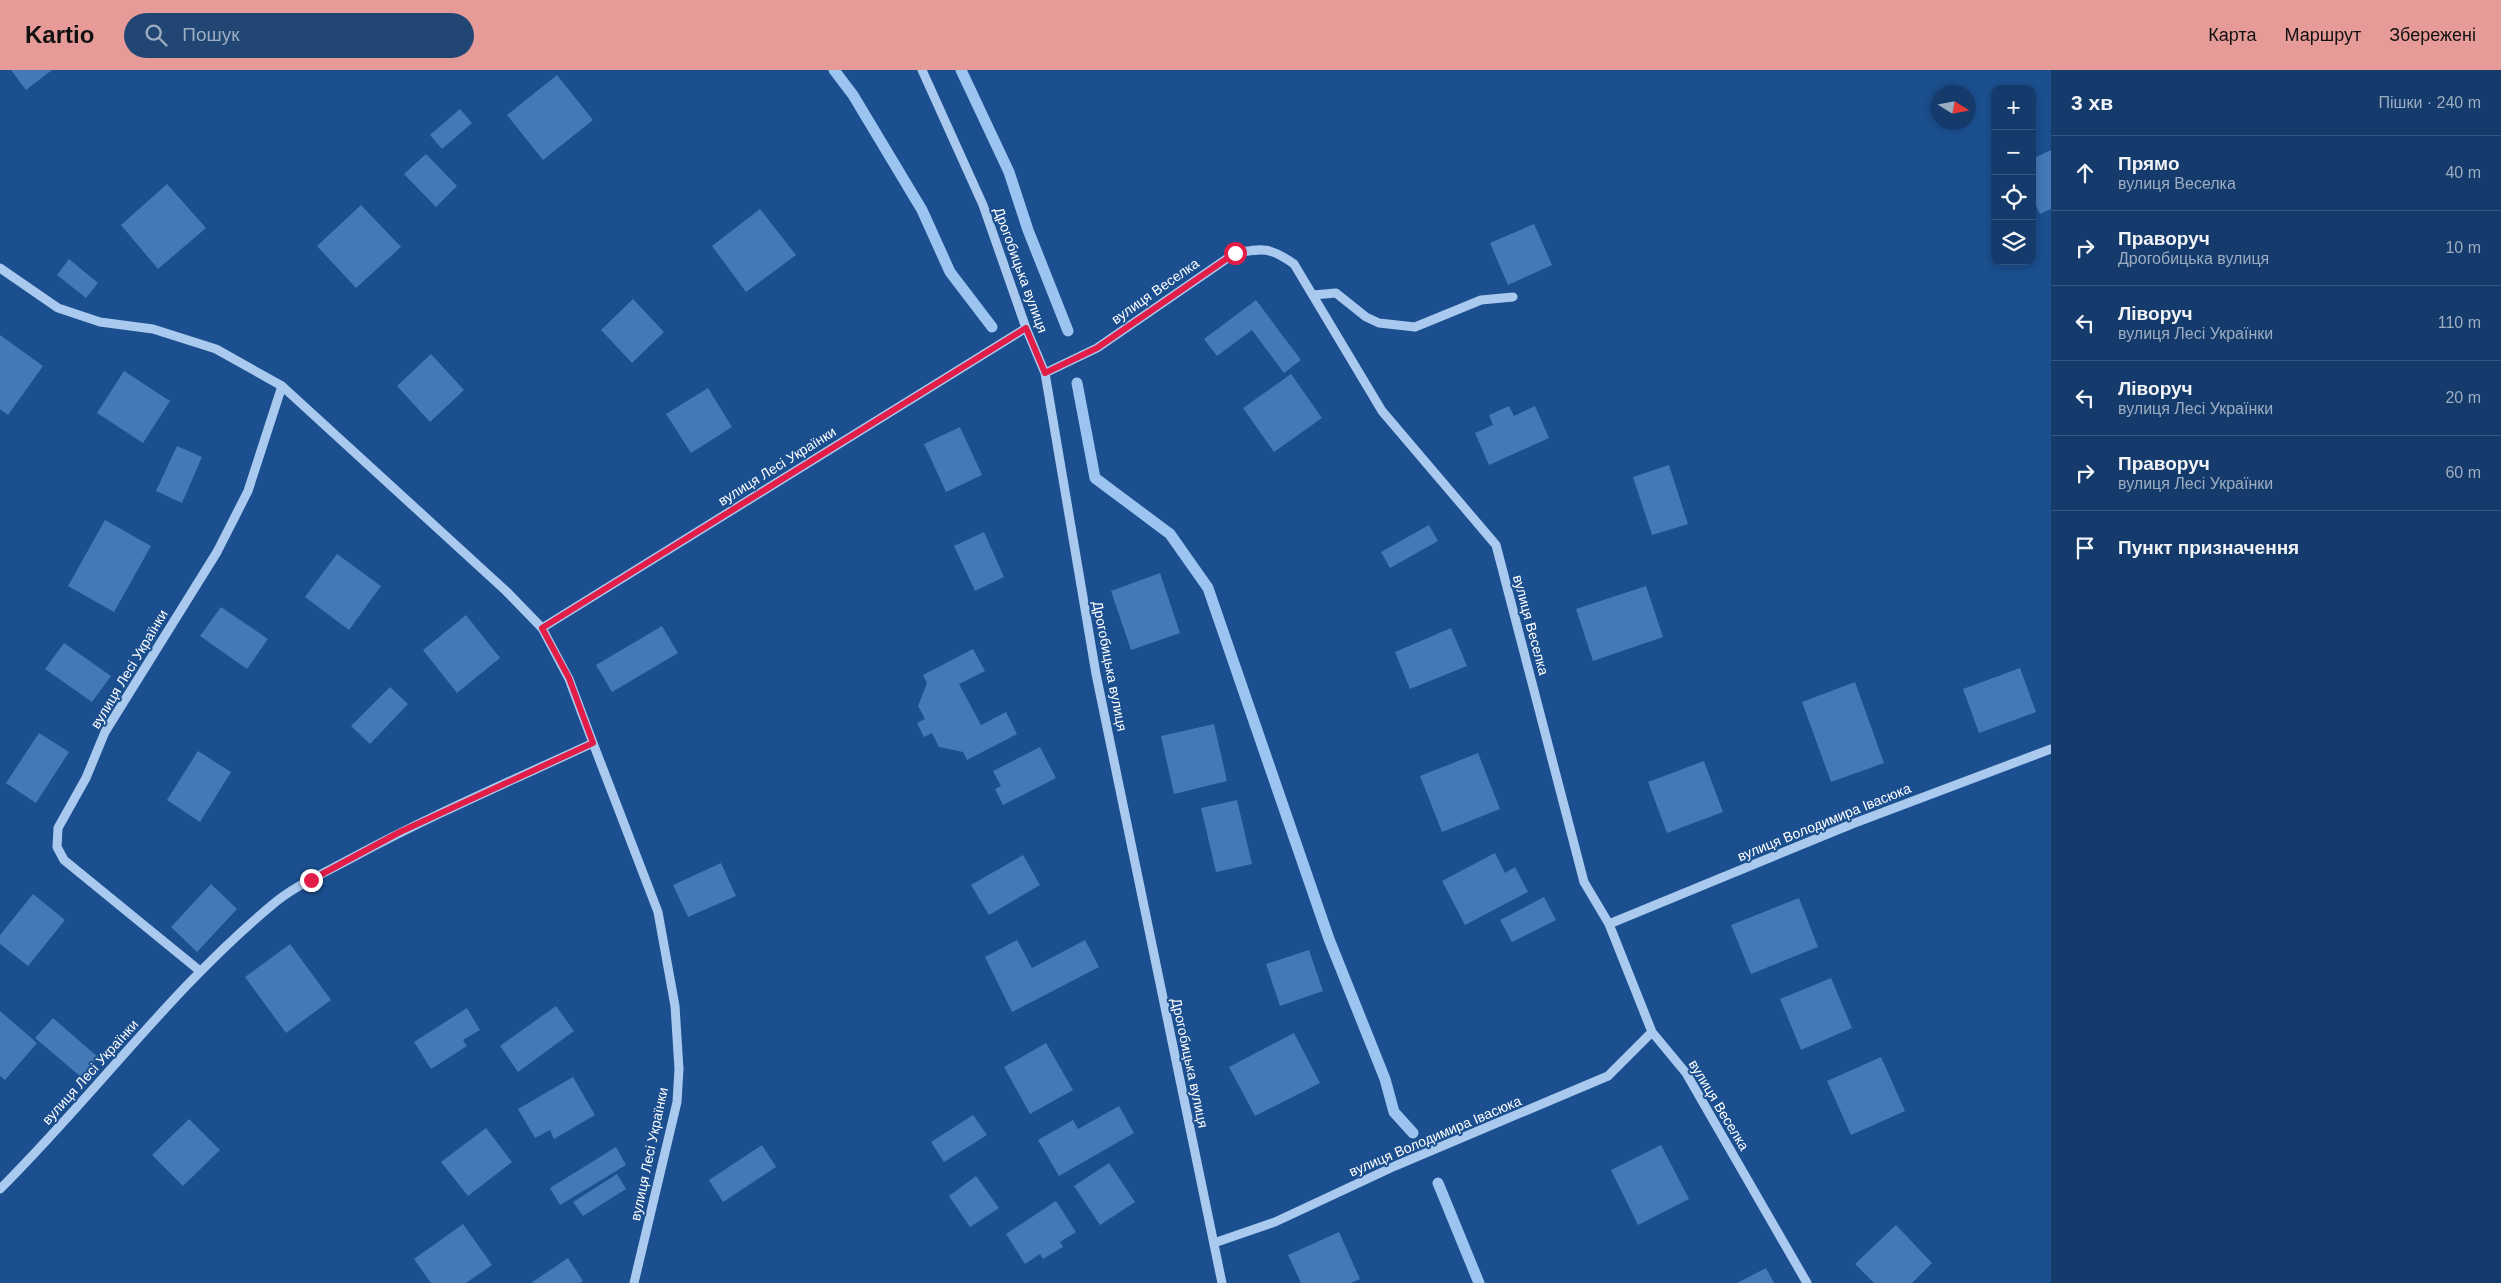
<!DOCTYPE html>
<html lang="uk">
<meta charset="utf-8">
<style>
:root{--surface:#143b6b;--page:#214673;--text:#f1f3f6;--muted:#9dadc1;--line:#33557e;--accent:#e69b98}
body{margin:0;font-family:Arial,sans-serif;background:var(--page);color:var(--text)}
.controls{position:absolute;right:15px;top:15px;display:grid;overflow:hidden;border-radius:10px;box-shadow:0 2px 8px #0003}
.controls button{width:45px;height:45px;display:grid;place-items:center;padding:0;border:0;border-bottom:1px solid var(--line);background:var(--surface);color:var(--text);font:25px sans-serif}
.compass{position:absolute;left:1931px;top:15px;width:45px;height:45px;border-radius:50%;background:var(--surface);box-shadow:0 2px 8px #0003;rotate:101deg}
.stop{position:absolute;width:15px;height:15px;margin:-11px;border:4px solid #e11d48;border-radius:50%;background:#fff}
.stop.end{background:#e11d48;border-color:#fff;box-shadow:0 1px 5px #0008}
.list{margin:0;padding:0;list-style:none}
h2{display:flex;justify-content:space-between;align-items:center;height:65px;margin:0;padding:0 20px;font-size:21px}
h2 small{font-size:16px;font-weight:400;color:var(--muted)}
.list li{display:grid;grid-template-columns:32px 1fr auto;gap:15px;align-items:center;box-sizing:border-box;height:75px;padding:0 20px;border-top:1px solid var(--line)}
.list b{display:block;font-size:19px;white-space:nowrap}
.list p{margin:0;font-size:16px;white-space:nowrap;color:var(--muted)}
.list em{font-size:16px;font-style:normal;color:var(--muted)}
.icon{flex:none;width:28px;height:28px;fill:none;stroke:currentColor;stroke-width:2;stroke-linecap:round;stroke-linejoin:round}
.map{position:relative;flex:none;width:2051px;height:1213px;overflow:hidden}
header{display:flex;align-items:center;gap:30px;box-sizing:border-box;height:70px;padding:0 25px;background:var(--accent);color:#111}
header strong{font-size:24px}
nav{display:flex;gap:28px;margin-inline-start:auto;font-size:18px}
.search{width:350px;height:45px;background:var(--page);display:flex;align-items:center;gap:12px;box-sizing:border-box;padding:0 18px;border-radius:28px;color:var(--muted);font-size:19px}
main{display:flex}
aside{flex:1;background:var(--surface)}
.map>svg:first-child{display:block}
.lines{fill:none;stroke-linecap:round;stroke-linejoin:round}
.stream{stroke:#9cc4f0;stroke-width:11}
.building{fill:#4478b7}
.minor{stroke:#a9c9ee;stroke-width:9}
.route{stroke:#e11d48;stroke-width:6}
.labels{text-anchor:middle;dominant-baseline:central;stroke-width:4;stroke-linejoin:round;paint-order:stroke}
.street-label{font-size:14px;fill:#fff;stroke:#1b4f8f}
</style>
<header>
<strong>Kartio</strong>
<div class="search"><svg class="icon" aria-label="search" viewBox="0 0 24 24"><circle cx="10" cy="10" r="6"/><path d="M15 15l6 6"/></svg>Пошук</div>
<nav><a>Карта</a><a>Маршрут</a><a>Збережені</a></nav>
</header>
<main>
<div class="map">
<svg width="2051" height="1213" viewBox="0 0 2051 1213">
<rect width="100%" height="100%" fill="#1b4f8f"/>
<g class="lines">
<path class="stream" d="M834 0 853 25 922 140 950 202 992 257
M961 0 1009 102 1028 160 1068 261
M1077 313 1095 408 1170 464 1208 518 1329 869 1385 1009 1394 1042 1413 1063
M1438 1113 1479 1213"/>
</g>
<path class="building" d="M11 0H52L26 20Z
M557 5 593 50 543 90 507 45Z
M460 39 472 53 442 79 430 65Z
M2051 80V139L2040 144 2032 127V89Z
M426 84 457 116 436 137 404 104Z
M167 114 206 158 158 199 121 155Z
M361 135 401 177 356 218 317 176Z
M760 139 796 185 746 222 712 176Z
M1534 154 1552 195 1508 215 1490 173Z
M69 189 98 213 86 228 57 205Z
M633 229 664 262 632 293 601 260Z
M1256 230 1301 290 1284 303 1252 260 1217 286 1204 269Z
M0 265 43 296 8 345 0 339Z
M431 284 464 320 430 352 397 316Z
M124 301 170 331 143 373 97 343Z
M1291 304 1322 348 1274 382 1243 338Z
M708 318 732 357 691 383 666 344Z
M1509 336 1514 346 1535 336 1549 368 1489 395 1475 363 1493 355 1489 345Z
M960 357 982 405 946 422 924 374Z
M177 376 202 387 182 433 156 421Z
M1669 395 1688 454 1652 465 1633 407Z
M105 450 151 476 114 542 68 516Z
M1429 455 1438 471 1390 498 1381 482Z
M984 462 1004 507 975 521 954 476Z
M337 484 381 516 349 560 305 527Z
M1160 503 1180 563 1131 580 1111 521Z
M1646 516 1663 567 1593 591 1576 539Z
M221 537 268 569 247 599 200 566Z
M466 545 500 588 457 623 423 580Z
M662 556 678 583 612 622 596 595Z
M1451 558 1467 596 1410 619 1395 582Z
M64 573 111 606 92 632 45 599Z
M973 579 985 601 959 614 981 655 1006 642 1017 664 967 690 963 682 939 677 932 663 924 667 917 653 925 649 918 636 927 613 923 605Z
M2020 598 2036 642 1979 663 1963 619Z
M1855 612 1884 693 1831 712 1802 632Z
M390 617 408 634 370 674 351 656Z
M1214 654 1227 711 1174 724 1161 666Z
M39 663 69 682 36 733 6 713Z
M1040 677 1056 708 1003 735 995 719 1001 716 993 701Z
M198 681 231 702 200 752 167 730Z
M1478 683 1500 739 1442 762 1420 706Z
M1704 691 1723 742 1667 763 1648 712Z
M1237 730 1252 794 1216 802 1201 738Z
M1495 783 1505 803 1515 797 1528 822 1465 855 1442 811Z
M1023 785 1040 815 989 845 971 815Z
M721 793 736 826 688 847 673 815Z
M211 814 237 839 197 882 171 857Z
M33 824 65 850 28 896 0 874V865Z
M1544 827 1556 850 1512 872 1500 850Z
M1799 828 1818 877 1751 904 1731 855Z
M1017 870 1032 898 1085 870 1099 897 1012 942 985 887Z
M290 874 331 930 286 963 245 907Z
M1309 880 1323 921 1280 936 1266 894Z
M1831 908 1852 958 1801 980 1780 929Z
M556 936 574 961 518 1002 500 976Z
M467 938 480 960 463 970 467 976 431 999 414 972Z
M0 941 37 973 5 1010 0 1006Z
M53 948 98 987 81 1007 35 968Z
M1294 963 1320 1013 1255 1046 1229 997Z
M1046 973 1073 1020 1030 1044 1004 997Z
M1881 987 1905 1041 1851 1065 1827 1011Z
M573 1007 595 1045 554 1069 550 1060 535 1068 518 1039Z
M1119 1036 1134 1063 1059 1106 1038 1070 1073 1050 1078 1059Z
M973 1045 987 1065 944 1092 931 1072Z
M189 1049 220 1080 183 1116 152 1085Z
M486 1058 512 1092 468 1126 441 1092Z
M762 1075 776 1097 723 1132 709 1110Z
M1661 1075 1689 1129 1638 1155 1611 1100Z
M616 1077 626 1095 560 1135 550 1118Z
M1109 1093 1135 1132 1100 1155 1074 1116Z
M617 1104 626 1119 583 1146 573 1132Z
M976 1106 999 1138 970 1157 949 1126Z
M1056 1131 1076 1162 1060 1172 1063 1177 1043 1189 1040 1184 1025 1194 1006 1164Z
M463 1154 492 1195 466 1213H431L414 1189Z
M1896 1155 1932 1193 1912 1213H1874L1855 1194Z
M1339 1162 1360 1209 1351 1213H1301L1288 1185Z
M568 1188 583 1211 580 1213H531Z
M1766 1198 1774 1213H1737Z"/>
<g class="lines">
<path class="minor" d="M922 0 983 135 1026 258 1045 303 1096 604 1222 1213
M0 198 58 238 100 252 153 259 216 279 282 316 506 521 542 558 1026 258
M1313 225 1336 223 1366 247 1379 253 1415 257 1481 230 1513 227
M1045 303 1097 278 1235 183C1264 178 1270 177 1294 194L1382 341 1496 475 1584 812 1609 854 1652 962 1686 1003 1807 1213
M593 673 658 842 675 936 679 999 677 1032 634 1213
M1609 854 1852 754 2051 679
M200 901 64 790 57 777 58 758 86 708 105 662 217 482 248 421 282 316
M0 1119C93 1027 171 919 272 835 294 816 324 803 350 789 429 746 511 711 593 673L569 609 542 558
M1214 1173 1275 1152 1395 1096 1608 1006 1652 962"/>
</g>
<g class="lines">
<path class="route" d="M311 810 400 762 593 673 569 608 542 558 1026 258 1045 303 1097 278 1235 183"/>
</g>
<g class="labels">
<g class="street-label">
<text transform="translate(1021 200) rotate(70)">Дрогобицька вулиця</text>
<text transform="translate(1155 221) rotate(-35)">вулиця Веселка</text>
<text transform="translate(777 396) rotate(-32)">вулиця Лесі Українки</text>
<text transform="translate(1531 555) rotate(75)">вулиця Веселка</text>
<text transform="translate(1110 596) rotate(79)">Дрогобицька вулиця</text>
<text transform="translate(129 599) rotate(-59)">вулиця Лесі Українки</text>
<text transform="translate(1824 752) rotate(-22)">вулиця Володимира Івасюка</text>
<text transform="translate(1190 993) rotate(78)">Дрогобицька вулиця</text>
<text transform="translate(90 1002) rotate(-48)">вулиця Лесі Українки</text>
<text transform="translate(1719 1035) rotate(59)">вулиця Веселка</text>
<text transform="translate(1435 1066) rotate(-23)">вулиця Володимира Івасюка</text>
<text transform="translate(649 1084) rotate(-78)">вулиця Лесі Українки</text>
</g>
</g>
</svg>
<div class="controls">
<button>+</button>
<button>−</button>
<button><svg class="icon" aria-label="locate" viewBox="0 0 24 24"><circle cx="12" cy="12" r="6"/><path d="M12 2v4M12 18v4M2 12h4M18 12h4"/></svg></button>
<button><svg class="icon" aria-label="layers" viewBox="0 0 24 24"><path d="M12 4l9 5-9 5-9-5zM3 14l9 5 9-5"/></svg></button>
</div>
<svg class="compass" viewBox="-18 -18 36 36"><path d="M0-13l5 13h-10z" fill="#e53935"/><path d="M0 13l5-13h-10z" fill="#9dadc1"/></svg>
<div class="stop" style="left:1235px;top:183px"></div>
<div class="stop end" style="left:311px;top:810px"></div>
</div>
<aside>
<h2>3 хв<small>Пішки · 240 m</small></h2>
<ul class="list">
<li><svg class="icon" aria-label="ahead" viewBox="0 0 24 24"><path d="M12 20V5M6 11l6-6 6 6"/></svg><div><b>Прямо</b><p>вулиця Веселка</p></div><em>40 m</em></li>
<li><svg class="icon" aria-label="right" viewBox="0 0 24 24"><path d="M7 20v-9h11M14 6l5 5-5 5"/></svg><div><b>Праворуч</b><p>Дрогобицька вулиця</p></div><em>10 m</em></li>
<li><svg class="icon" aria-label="left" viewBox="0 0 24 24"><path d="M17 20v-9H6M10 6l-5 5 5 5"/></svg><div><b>Ліворуч</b><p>вулиця Лесі Українки</p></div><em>110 m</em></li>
<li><svg class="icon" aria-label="left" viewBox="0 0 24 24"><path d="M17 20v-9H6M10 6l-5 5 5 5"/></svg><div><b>Ліворуч</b><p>вулиця Лесі Українки</p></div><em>20 m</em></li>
<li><svg class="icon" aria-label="right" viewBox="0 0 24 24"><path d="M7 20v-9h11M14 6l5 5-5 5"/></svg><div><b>Праворуч</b><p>вулиця Лесі Українки</p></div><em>60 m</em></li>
<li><svg class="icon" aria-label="arrive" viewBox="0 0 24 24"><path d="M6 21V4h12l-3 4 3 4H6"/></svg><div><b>Пункт призначення</b></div></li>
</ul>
</aside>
</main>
